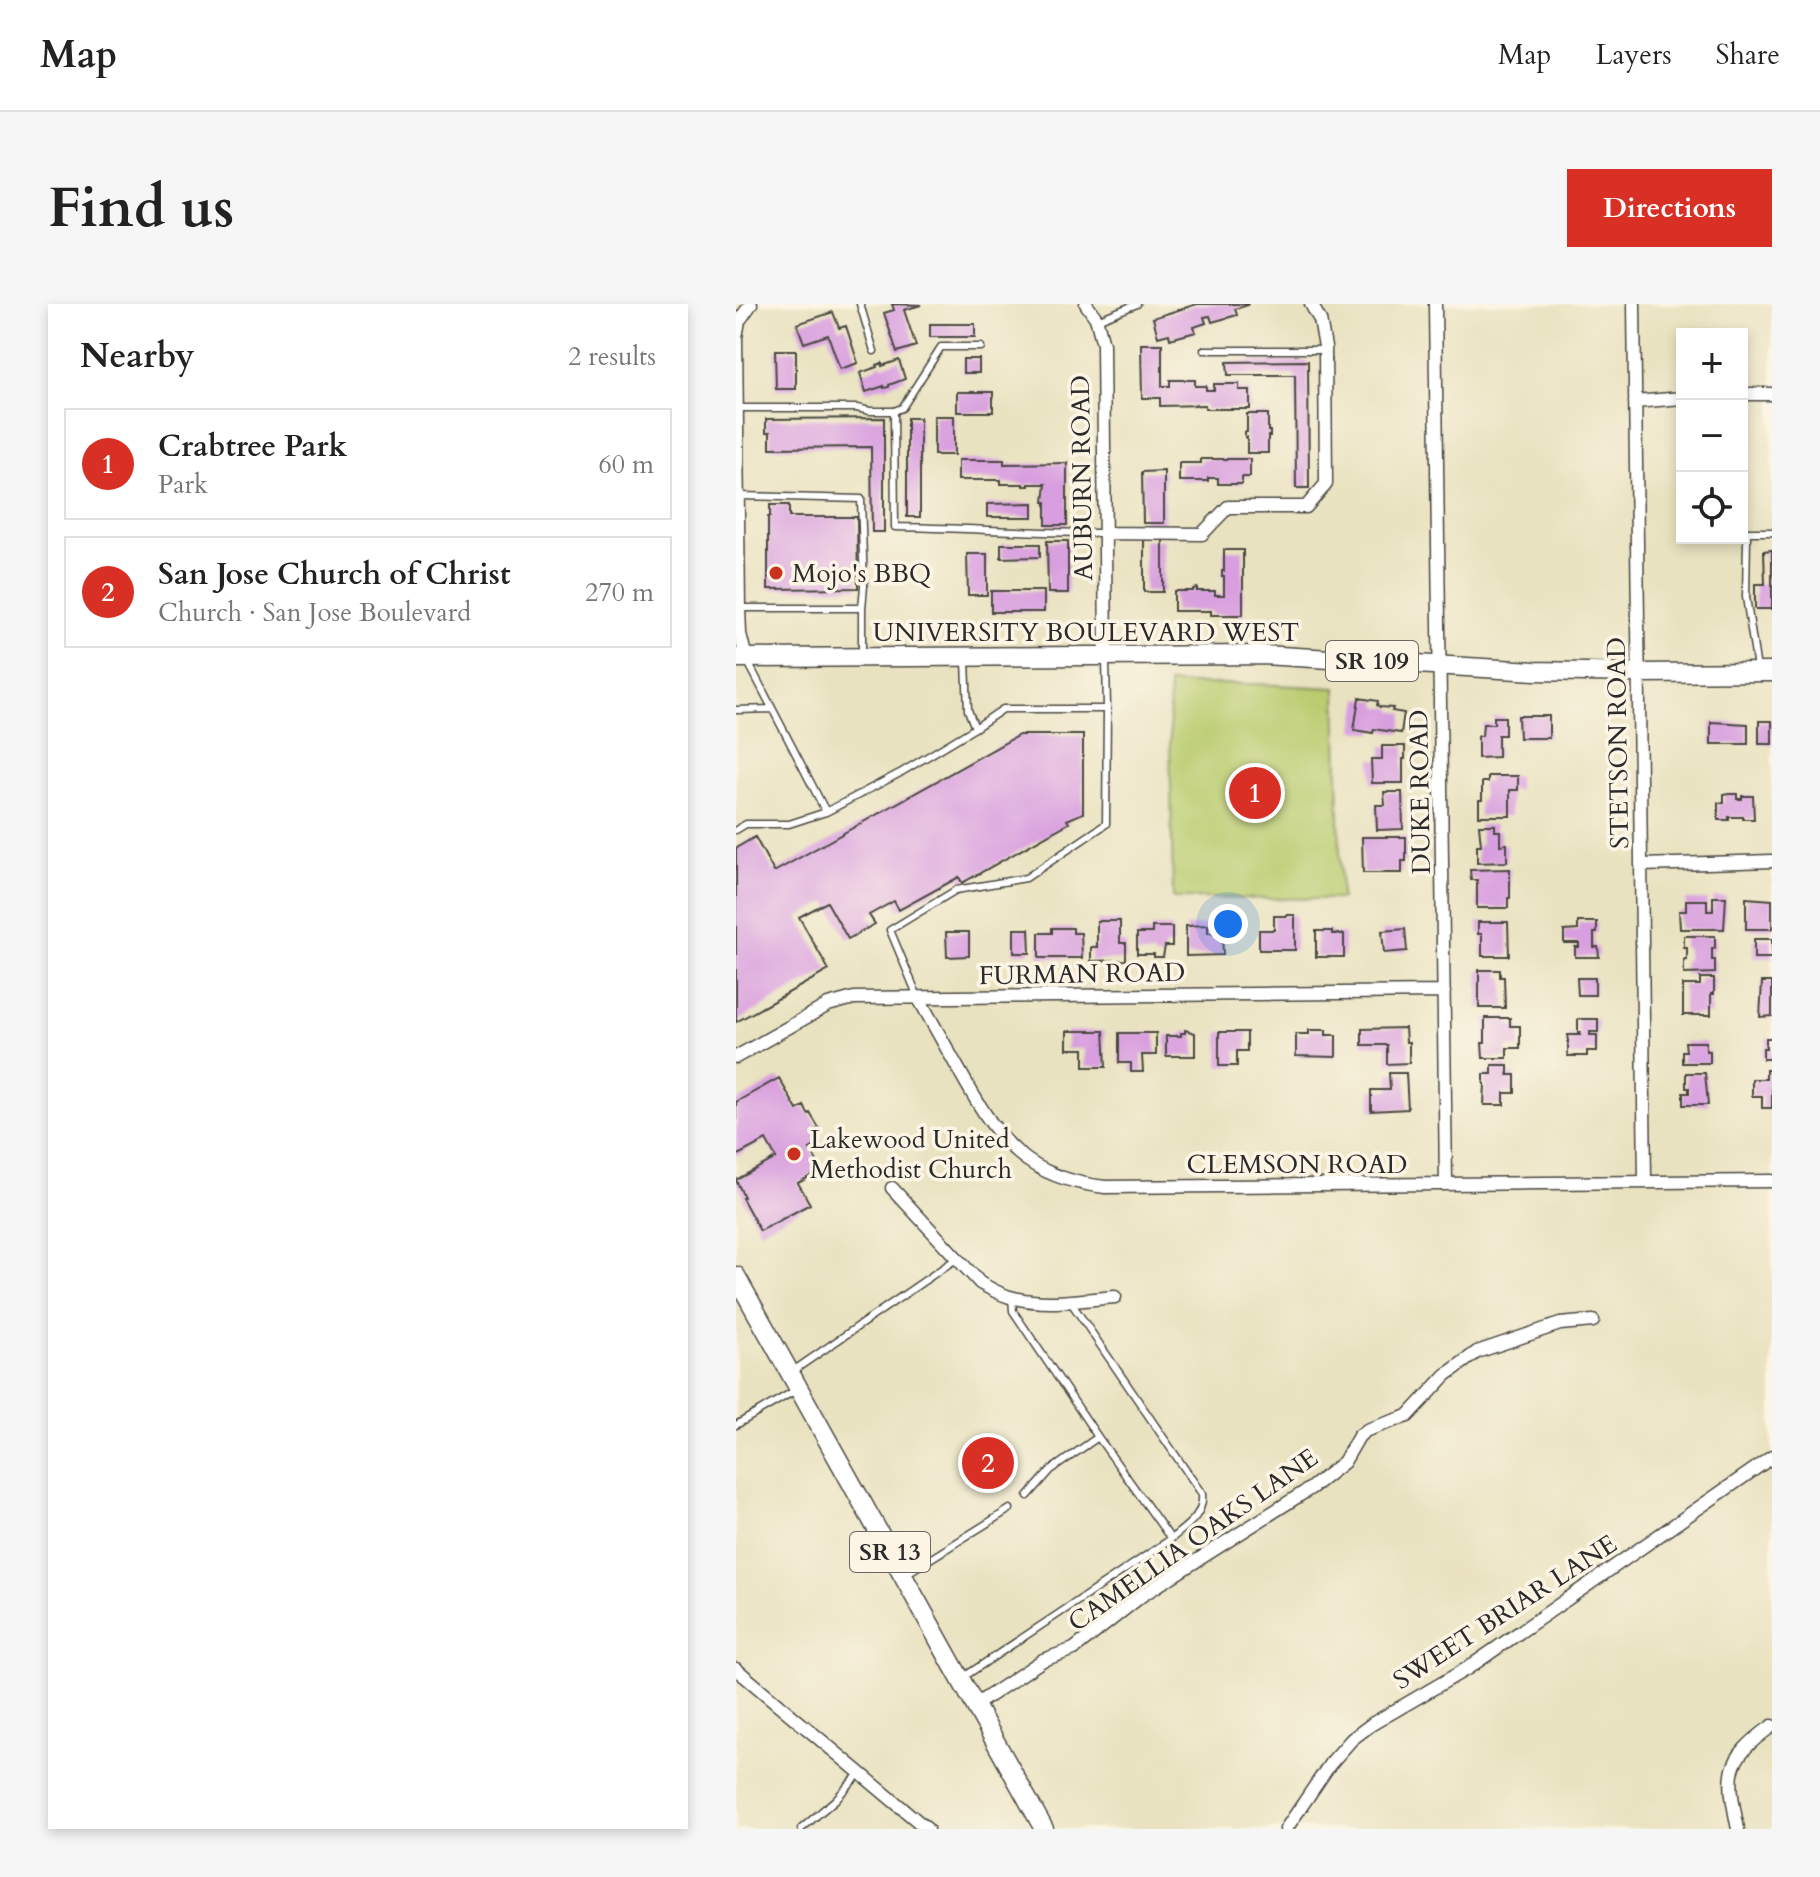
<!DOCTYPE html>
<meta charset="utf-8">
<style>
:root{--surface:#fff;--page:#f6f6f6;--text:#222;--muted:#767676;--line:#e0e0e0;--accent:#d93025}
body{margin:0;font-family:Cardo,serif;background:var(--page);color:var(--text)}
.controls{position:absolute;right:24px;top:24px;display:grid;overflow:hidden;border-radius:0px;box-shadow:0 4px 12px #0003}
.controls button{width:72px;height:72px;display:grid;place-items:center;padding:0;border:0;border-bottom:2px solid var(--line);background:var(--surface);color:var(--text);font:40px sans-serif}
.you{position:absolute;left:492px;top:620px;width:28px;height:28px;margin:-20px;border:6px solid #fff;border-radius:50%;background:#1a73e8;box-shadow:0 0 0 12px #1a73e833}
.badge{display:grid;place-items:center;width:52px;height:52px;border-radius:50%;background:var(--accent);color:#fff;font-size:26px;font-weight:700}
.pin{position:absolute;translate:-50% -50%;border:4px solid #fff;box-shadow:0 2px 8px #0006}
.list{margin:0;padding:0;list-style:none}
h2{display:flex;justify-content:space-between;align-items:center;height:104px;margin:0;padding:0 32px;font-size:34px}
h2 small{font-size:26px;font-weight:400;color:var(--muted)}
.list li{display:grid;grid-template-columns:52px 1fr auto;gap:24px;align-items:center;box-sizing:border-box;height:112px;margin:0 16px 16px;padding:0 16px;border:2px solid var(--line);border-radius:0px}
.list b{display:block;font-size:30px;white-space:nowrap}
.list p{margin:0;font-size:26px;white-space:nowrap;color:var(--muted)}
.list em{font-size:26px;font-style:normal;color:var(--muted)}
.icon{flex:none;width:44px;height:44px;fill:none;stroke:currentColor;stroke-width:2;stroke-linecap:round;stroke-linejoin:round}
.map{position:relative;flex:none;width:1036px;height:1525px;overflow:hidden;border-radius:0px}
header{display:flex;align-items:center;gap:48px;box-sizing:border-box;height:112px;padding:0 40px;background:var(--surface);border-bottom:2px solid var(--line)}
header strong{font-size:38px}
nav{display:flex;gap:44px;margin-inline-start:auto;font-size:28px}
.intro{display:flex;align-items:center;justify-content:space-between;box-sizing:border-box;height:192px;padding:0 48px}
h1{margin:0;font-size:56px}
.button{padding:20px 36px;border-radius:0px;background:var(--accent);color:#fff;font-size:28px;font-weight:700}
main{display:flex;gap:48px;padding:0 48px}
aside{flex:1;background:var(--surface);border-radius:0px;box-shadow:0 4px 12px #0003}
.map>svg:first-child{display:block}
.green{fill:#bacc6f;stroke:#727c4d;stroke-width:2}
.building{fill:#d89edf}
.lines{fill:none;stroke-linecap:round;stroke-linejoin:round}
.service-casing{stroke:#484641;stroke-width:9}
.minor-casing{stroke:#484641;stroke-width:15}
.primary-casing{stroke:#484641;stroke-width:21}
.service{stroke:#fff;stroke-width:6}
.minor{stroke:#fff;stroke-width:12}
.primary{stroke:#fff;stroke-width:18}
.poi-dot{fill:#c8321e;stroke:#fcf5e5;stroke-width:3}
.labels{text-anchor:middle;dominant-baseline:central;stroke-width:7;stroke-linejoin:round;paint-order:stroke}
.shield{fill:#fcf5e5;stroke:#6a6863;stroke-width:2}
.shield-label{font-size:24px;font-weight:bold;fill:#2b2b2b}
.street-label{font-size:26px;fill:#2b2b2b;stroke:#fcf5e5}
.poi-label{font-size:26px;fill:#2b2b2b;stroke:#fcf5e5;text-anchor:start}
</style>
<header>
<strong>Map</strong>
<nav><a>Map</a><a>Layers</a><a>Share</a></nav>
</header>
<div class="intro"><h1>Find us</h1><a class="button">Directions</a></div>
<main>
<aside>
<h2>Nearby<small>2 results</small></h2>
<ul class="list">
<li><span class="badge">1</span><div><b>Crabtree Park</b><p>Park</p></div><em>60 m</em></li>
<li><span class="badge">2</span><div><b>San Jose Church of Christ</b><p>Church · San Jose Boulevard</p></div><em>270 m</em></li>
</ul>
</aside>
<div class="map">
<svg width="1036" height="1525" viewBox="0 0 1036 1525">
<rect width="100%" height="100%" fill="#fcf5e5"/>
<filter id="ink" filterUnits="userSpaceOnUse"><feTurbulence type="fractalNoise" baseFrequency=".0125" numOctaves="2"/><feDisplacementMap in="SourceGraphic" scale="16" xChannelSelector="R" yChannelSelector="G"/><feConvolveMatrix kernelMatrix="1 2 1 2 8 2 1 2 1" color-interpolation-filters="sRGB"/></filter>
<filter id="wash" filterUnits="userSpaceOnUse"><feTurbulence type="fractalNoise" baseFrequency=".006" numOctaves="4" result="noise"/><feDisplacementMap in="SourceGraphic" scale="32" xChannelSelector="R" yChannelSelector="G"/><feGaussianBlur stdDeviation="1.8" result="paint"/><feColorMatrix in="noise" values="0 0 0 0 0 0 0 0 0 0 0 0 0 0 0 0 0 1.4 0 .05"/><feComposite in="paint" operator="in"/></filter>
<g filter="url(#wash)">
<rect width="100%" height="100%" fill="#e9e2c0"/>
<path class="green" d="M433 380H519L600 384 605 595 437 594Z"/>
<g id="blocks">
<path class="building" d="M156 0 185 1 168 6 180 42 161 48 148 9 158 6Z
M461 0H512V1L499 5 501 11 476 18 474 12 468 13 470 19 458 23 460 28 434 35 433 30 422 33 417 14Z
M97 8 103 24 110 22 122 59 104 65 92 31 68 39 61 20Z
M194 20H239V33H194Z
M405 40H426V82H434V76H459V82H470V86H478V80H503V86H514V105H469V101L424 102V94H406Z
M39 46H60V85H40Z
M227 55H243V69H227Z
M163 56 169 75 153 81V83L148 84V82L130 88 124 69 141 63V61L146 59V62Z
M572 57 573 184H560L559 71H492L491 58Z
M221 88H257V108H221Z
M511 110H532V127H534V132H532V149H511V133H509V128H511Z
M198 112H218V151H198Z
M148 114V228H136L135 143 34 144V128H30V115Z
M171 114H184V213H171Z
M465 155H514V173H506V180H482V174H472V177H443V159H465Z
M222 156H268V160L331 159V221H310V198H308L310 180H293V182H287V180H265V176H222Z
M428 167V219H407L406 168Z
M297 199V213H251V200Z
M34 201H53V213H121L122 284 32 285V213H34Z
M408 236H427V288H408Z
M311 237H332V289H312Z
M265 240H304V253L265 254Z
M488 246H507V311H475V307H438V287H457V285L461 284V287H479V291H488V272H486V267H488Z
M1036 246V305H1019V280H1029L1028 247Z
M231 250H251V291H232Z
M255 287H308V308H255Z
M623 394 642 397 641 401 644 403 657 404 656 407 668 409 665 429 638 425 637 429 618 426Z
M782 412H813V434H783Z
M758 413H769V431H762V453L742 454V432H746L747 420H758Z
M1023 417H1036V440H1023Z
M975 418 1012 420V440H975Z
M283 431H347V509L331 516 333 519 226 579 223 573 163 606 158 597 133 611 139 620 112 635 91 598 63 613 93 666 0 718V544L19 533 38 568Z
M646 442H669V455H667V479H636L635 455H646Z
M752 472H782V486H774V512H743V496H746V478H752Z
M648 488H666L667 525 641 526 640 501H649Z
M988 490H1001V495H1006V492H1017L1018 515H1007V513H993V516H982V499H988Z
M743 521H759V527H764V541L771 540V558L741 559V541H745Z
M626 533H670V557H666V569H627Z
M774 565V594H772V604H741V576H735L734 566Z
M977 593H990L988 625H944L943 607H950V596H971V607H977Z
M1010 594 1036 596V625H1010Z
M551 611H559V646H523V626H538V612H551Z
M361 617H384V639H390V656L355 657V643H361Z
M742 618H772L773 652H746V630H742Z
M842 618H861V629H858V643H862L863 653H839V643H843V639H828V627L842 626Z
M472 621V629H486L487 651 450 652V622Z
M416 623H436V642H429L427 653H418V650H401V629H416Z
M316 624H337V629H345L346 654H303V629H316Z
M278 625H293L294 649H278Z
M669 625 671 647 648 649 646 627Z
M580 627H596V630H608V653H580Z
M210 628H233V652L211 653Z
M948 632H979V644H976V656H979V669L948 670V656H951V644H948Z
M1018 635H1036V654H1018Z
M743 666H764V673H768L769 704H743Z
M841 674H859V691H842Z
M964 674H978V690H975V711H947V681H964Z
M1026 678H1036V712L1024 713Z
M749 714H774V722H784V744H771V754H747L746 739H749Z
M842 715H862V728H854V731H861V747H851V752H832V731H844V728H842Z
M669 724 670 738H673V759L651 760V741H626V725Z
M449 726 459 729V752H430V732H445V729H449Z
M573 726H590V731H600V753L560 752V730H573Z
M331 727H368L370 763H348V745H331Z
M483 728H511V747H501V762H483Z
M383 729H420V751H406L407 768H395V759H383Z
M1030 734H1036V755H1027V744H1030Z
M949 738H970V747H974V759H946V747H950Z
M756 761H772V771H779V789H768V801H748L749 780H748V770H756Z
M1030 766H1036V804H1026V792H1016V775H1030Z
M653 769H670L672 805 635 807V786H654Z
M950 769H969L972 801H947V789H953V784H950Z
M43 774 61 806 68 802 72 810 74 809 83 824 79 826 84 840 74 845 86 866 62 879 74 900 24 927 6 894 8 893 0 876 40 854 30 836 0 852V798Z"/>
</g>
</g>
<g filter="url(#ink)">
<use href="#blocks" fill-opacity="0" stroke="#484641" stroke-width="2"/>
<g class="lines">
<defs>
<path id="service" d="M124 0 138 47
M361 16 401 0
M468 46H589
M0 104H121L134 107H158L159 223C229 224 299 229 369 229
M158 107 166 104 205 43H245
M2 192 125 195 128 282 126 304
M4 304H126V351
M370 355 371 405
M230 357 232 406 239 424
M12 358 90 508 164 469 239 424 267 405H371L370 520 290 574 220 586 154 626 182 693
M1021 365 1010 293 1011 232 1012 228H1036
M0 406 36 405
M0 526 10 520H53L90 508
M276 994 277 1007 362 1133 315 1166 292 1192
M334 997 466 1190C468 1212 450 1222 435 1235
M57 1067 220 955
M0 1121 60 1086
M170 1270 274 1205
M226 1374 435 1235 362 1133
M65 1525 99 1496 124 1469"/>
<path id="minor" d="M350 0 360 14 367 40 370 351
M699 0 710 880
M898 0C901 293 907 585 909 877
M1006 90H1036
M899 98 946 94
M369 229 466 230 492 203H570L590 180 589 43 584 16 575 0
M10 354 4 330 3 304 0 33 3 17 15 0
M906 561 1036 557
M182 693C197 720 213 748 228 775 264 839 291 874 369 883L1036 877
M0 753 92 701 118 694 708 688
M156 884 244 979C255 985 266 992 278 994 310 1002 347 996 379 993
M0 1365 191 1525
M238 1402 307 1356 338 1345 405 1292 575 1184 608 1158 623 1132 631 1126 672 1112 710 1071 741 1048 824 1020 857 1017
M550 1525 594 1460 616 1435 636 1420 732 1364 1036 1153
M1002 1525C991 1471 988 1456 1036 1422"/>
<path id="primary" d="M0 354 527 351 799 367 902 369 1036 368
M0 972 308 1525"/>
</defs>
<use href="#service" class="service-casing"/>
<use href="#minor" class="minor-casing"/>
<use href="#primary" class="primary-casing"/>
<use href="#service" class="service"/>
<use href="#minor" class="minor"/>
<use href="#primary" class="primary"/>
</g>
</g>
<g class="poi-dot">
<circle cx="40" cy="269" r="8"/>
<circle cx="58" cy="850" r="8"/>
</g>
<g class="labels">
<g class="shield">
<rect x="590" y="337" width="92" height="40" rx="6"/>
<rect x="114" y="1228" width="80" height="40" rx="6"/>
</g>
<g class="shield-label">
<text x="636" y="357">SR 109</text>
<text x="154" y="1248">SR 13</text>
</g>
<g class="street-label">
<text transform="translate(346 174) rotate(-91)">AUBURN ROAD</text>
<text x="350" y="328">UNIVERSITY BOULEVARD WEST</text>
<text transform="translate(882 439) rotate(-91)">STETSON ROAD</text>
<text transform="translate(684 488) rotate(-91)">DUKE ROAD</text>
<text transform="translate(346 670) rotate(-1)">FURMAN ROAD</text>
<text x="561" y="860">CLEMSON ROAD</text>
<text transform="translate(457 1236) rotate(-35)">CAMELLIA OAKS LANE</text>
<text transform="translate(769 1308) rotate(-33)">SWEET BRIAR LANE</text>
</g>
<g class="poi-label">
<text x="56" y="269">Mojo's BBQ</text>
<text x="74" y="835">Lakewood United<tspan x="74" dy="30">Methodist Church</tspan></text>
</g>
</g>
</svg>
<div class="controls">
<button>+</button>
<button>−</button>
<button><svg class="icon" aria-label="locate" viewBox="0 0 24 24"><circle cx="12" cy="12" r="6"/><path d="M12 2v4M12 18v4M2 12h4M18 12h4"/></svg></button>
</div>
<div class="you"></div>
<div class="pin badge" style="left:519px;top:489px">1</div>
<div class="pin badge" style="left:252px;top:1159px">2</div>
</div>
</main>
